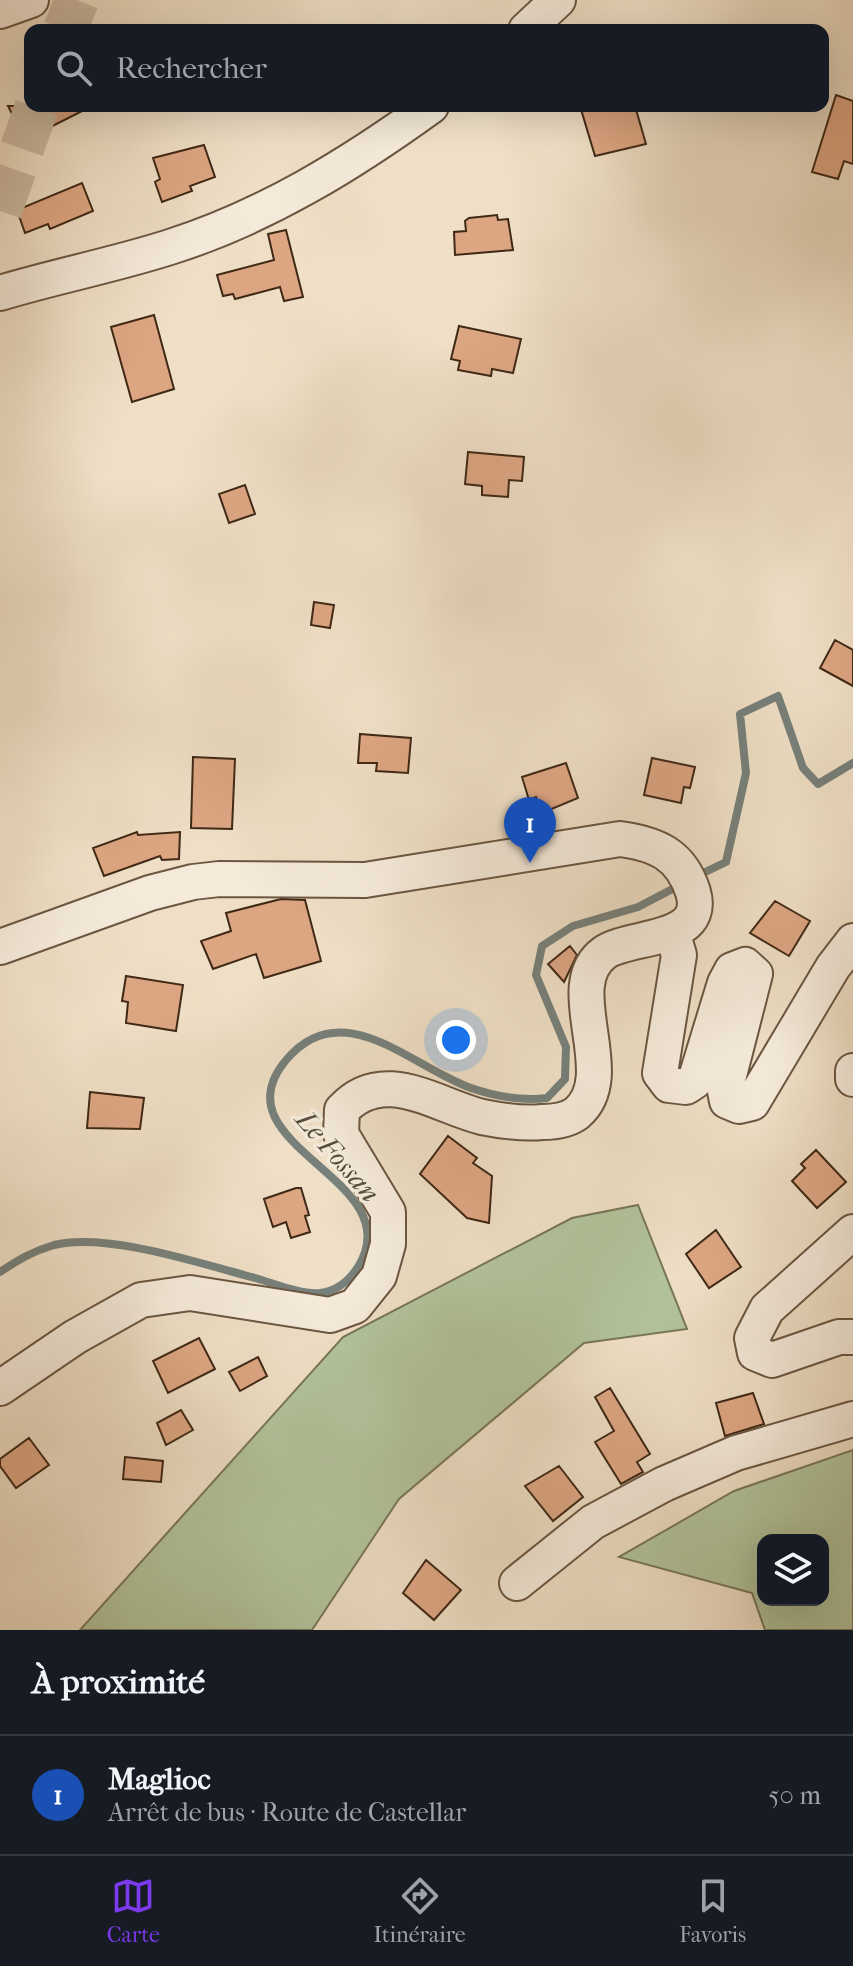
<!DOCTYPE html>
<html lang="fr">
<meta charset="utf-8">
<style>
:root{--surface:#171b24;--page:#20242c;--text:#f1f3f6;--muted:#9ea1a6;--line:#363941;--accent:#7c3aed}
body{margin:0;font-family:"IM FELL French Canon",serif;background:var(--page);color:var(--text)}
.controls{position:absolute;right:24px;bottom:24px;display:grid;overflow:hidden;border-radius:16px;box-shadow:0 8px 32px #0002}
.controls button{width:72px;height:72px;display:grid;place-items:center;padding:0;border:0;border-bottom:2px solid var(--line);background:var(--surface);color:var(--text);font:40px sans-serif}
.you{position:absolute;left:456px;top:1040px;width:28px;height:28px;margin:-20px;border:6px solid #fff;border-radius:50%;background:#1a73e8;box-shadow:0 0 0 12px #1a73e833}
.badge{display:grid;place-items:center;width:52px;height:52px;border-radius:50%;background:var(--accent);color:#fff;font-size:26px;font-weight:700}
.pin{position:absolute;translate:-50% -66px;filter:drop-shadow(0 2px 4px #0008)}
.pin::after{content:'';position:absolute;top:42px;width:28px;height:24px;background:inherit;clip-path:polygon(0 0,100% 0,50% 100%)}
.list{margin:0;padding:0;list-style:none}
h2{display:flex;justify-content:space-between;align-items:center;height:104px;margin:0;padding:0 32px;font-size:34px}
h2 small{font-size:26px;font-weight:400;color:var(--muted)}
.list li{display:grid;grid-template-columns:52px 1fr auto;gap:24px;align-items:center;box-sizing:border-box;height:120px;padding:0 32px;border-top:2px solid var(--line)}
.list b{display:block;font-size:30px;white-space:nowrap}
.list p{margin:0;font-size:26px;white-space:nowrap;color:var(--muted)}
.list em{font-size:26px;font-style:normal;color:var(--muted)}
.icon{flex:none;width:44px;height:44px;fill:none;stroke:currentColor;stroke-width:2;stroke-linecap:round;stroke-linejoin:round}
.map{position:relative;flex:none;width:853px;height:1630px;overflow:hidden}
.search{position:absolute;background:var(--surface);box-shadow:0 8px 32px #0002;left:24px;right:24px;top:24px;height:88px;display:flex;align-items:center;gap:20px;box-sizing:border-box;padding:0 28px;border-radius:16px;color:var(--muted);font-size:30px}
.sheet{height:224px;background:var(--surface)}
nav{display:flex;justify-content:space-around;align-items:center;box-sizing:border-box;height:112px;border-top:2px solid var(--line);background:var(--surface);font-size:22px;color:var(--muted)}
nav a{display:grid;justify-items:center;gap:4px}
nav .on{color:var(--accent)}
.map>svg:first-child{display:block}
.green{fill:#b2c39b;stroke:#787658;stroke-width:2;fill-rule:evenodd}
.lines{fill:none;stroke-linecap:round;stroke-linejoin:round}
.stream{stroke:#77807a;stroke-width:8}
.building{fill:#dda683;stroke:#3f2815;stroke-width:2}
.highway-tunnel{stroke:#ccbaa3;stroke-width:44;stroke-dasharray:44 22;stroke-linecap:butt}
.minor-casing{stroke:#6b5641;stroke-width:38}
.minor{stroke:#f5eada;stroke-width:34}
.labels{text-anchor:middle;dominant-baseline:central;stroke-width:7;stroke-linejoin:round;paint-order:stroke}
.water-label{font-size:28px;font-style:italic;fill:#564d3f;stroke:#f5eada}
</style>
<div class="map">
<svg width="853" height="1630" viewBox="0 0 853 1630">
<rect width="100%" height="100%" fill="#efdfc6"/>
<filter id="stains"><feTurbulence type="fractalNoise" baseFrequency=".0025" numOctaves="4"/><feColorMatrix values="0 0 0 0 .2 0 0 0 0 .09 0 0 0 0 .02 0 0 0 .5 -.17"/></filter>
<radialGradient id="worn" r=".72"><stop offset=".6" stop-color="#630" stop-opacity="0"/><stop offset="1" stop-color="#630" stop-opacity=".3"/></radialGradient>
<path class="green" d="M638 1205 687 1329 584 1343 399 1499 312 1630H80L343 1337 572 1218Z
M853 1450V1630H765L752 1593 619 1557 734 1491ZM763 1540H823V1600H763Z"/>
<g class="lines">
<path class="stream" d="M697 876 726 862 746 773 740 714 778 696 803 768 818 784 853 763
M0 1272C18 1260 33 1251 54 1245 107 1232 202 1264 255 1278 273 1283 301 1295 320 1293 337 1291 349 1281 358 1267 413 1178 212 1146 287 1059 343 993 413 1068 471 1088 497 1097 520 1101 547 1098L565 1079 566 1047 536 975 542 946 573 926 638 907 682 884"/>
</g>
<path class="building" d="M836 95 853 101V164L844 161 838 179 812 172Z
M8 106H92L25 140Z
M580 106H635L646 144 595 156Z
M204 145 215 177 190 186 192 191 162 202 155 182 160 179 153 158Z
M82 183 93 211 50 229 48 224 25 233 17 210Z
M497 215 498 220 508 219 513 250 455 255 454 232 466 231 465 221 469 218Z
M286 230 303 297 284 301 280 287 235 299 233 294 223 296 217 275 274 260 268 234Z
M154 315 174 389 132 402 111 327Z
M459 326 521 339 513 373 492 369 491 376 458 370 460 361 451 359Z
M468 452 524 457 522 481 509 480 508 497 482 495V486L465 484Z
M245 485 255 514 229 523 219 494Z
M314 602 334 605 330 628 311 625Z
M835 640 853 650V686L820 668Z
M360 734 411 738 408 773 376 771 377 763H358Z
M193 757 235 759 232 829 191 828Z
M652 758 695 767 690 788 684 787 681 803 644 795Z
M566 763 578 798 542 813 536 797 529 800 522 777Z
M137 832 138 835 180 832 179 859 162 860 160 856 104 876 93 848Z
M281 899 305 900 321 961 264 978 256 954 213 969 201 941 231 931 226 913Z
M775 901 810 921 789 956 750 933Z
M570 946 577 955 564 982 548 964Z
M126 976 183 985 176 1031 126 1023 128 1002 122 1001Z
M90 1092 144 1098 140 1129 87 1128Z
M448 1136 477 1158 473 1163 492 1176 489 1223 467 1218 420 1174Z
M816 1150 846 1182 817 1208 792 1181 805 1168 801 1164Z
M296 1188H301L309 1215 305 1216 310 1232 291 1238 286 1222 273 1227 264 1199Z
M716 1230 741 1267 709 1288 686 1254Z
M199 1338 215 1369 168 1393 153 1361Z
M258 1357 267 1376 240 1391 229 1372Z
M610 1388 650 1454 637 1462 643 1472 621 1484 595 1442 614 1431 595 1397Z
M753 1393 764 1424 725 1436 716 1403Z
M181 1410 193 1430 166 1445 157 1423Z
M29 1438 49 1465 16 1488 0 1466V1459Z
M125 1457 163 1461 161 1482 123 1479Z
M559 1466 583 1497 553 1521 525 1486Z
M426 1560 461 1590 434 1620 403 1593Z"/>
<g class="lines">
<path class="highway-tunnel" d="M65 30 77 0
M0 211 37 106"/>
<defs>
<path id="minor" d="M0 11 31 0
M526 30 558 0
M0 293C56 276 114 265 170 247 265 217 351 164 431 106
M672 932 679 955 660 1073 669 1085 686 1087 695 1081 725 983 732 970 745 965 755 974 725 1091 727 1101 739 1106 752 1103 833 967 853 941
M0 947 150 893 193 882 219 879 365 880 620 839C656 844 681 854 693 892 708 943 628 935 604 953 558 987 622 1075 577 1113 568 1120 553 1122 542 1122 523 1124 502 1121 482 1117 435 1105 383 1065 342 1110L341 1134 388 1212V1244L379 1276 355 1306 330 1315 190 1293 141 1300 75 1337 0 1388
M853 1071V1079
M853 1232 767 1309 752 1338 755 1353 772 1360 839 1337H853
M517 1583 593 1522 664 1484 736 1453 853 1419"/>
</defs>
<use href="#minor" class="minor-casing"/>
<use href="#minor" class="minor"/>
</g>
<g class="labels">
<g class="water-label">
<text transform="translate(338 1156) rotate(49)">Le Fossan</text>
</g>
</g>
<rect width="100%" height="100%" filter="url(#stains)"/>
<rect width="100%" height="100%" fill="url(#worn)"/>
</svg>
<div class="controls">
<button><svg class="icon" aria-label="layers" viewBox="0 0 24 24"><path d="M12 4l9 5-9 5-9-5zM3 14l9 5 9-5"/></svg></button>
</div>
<div class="you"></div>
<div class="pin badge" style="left:530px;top:863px;background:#1a4fb4">1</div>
<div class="search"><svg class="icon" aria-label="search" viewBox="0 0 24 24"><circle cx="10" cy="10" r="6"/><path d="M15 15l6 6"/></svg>Rechercher</div>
</div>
<section class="sheet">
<h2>À proximité<small></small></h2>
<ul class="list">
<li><span class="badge" style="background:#1a4fb4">1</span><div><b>Maglioc</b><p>Arrêt de bus · Route de Castellar</p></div><em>50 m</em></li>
</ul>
</section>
<nav>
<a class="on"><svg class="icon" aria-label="map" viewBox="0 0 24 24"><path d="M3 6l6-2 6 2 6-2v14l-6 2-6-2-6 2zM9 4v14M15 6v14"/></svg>Carte</a>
<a><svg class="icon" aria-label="directions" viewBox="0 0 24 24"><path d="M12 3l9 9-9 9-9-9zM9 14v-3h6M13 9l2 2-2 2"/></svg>Itinéraire</a>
<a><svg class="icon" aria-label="saved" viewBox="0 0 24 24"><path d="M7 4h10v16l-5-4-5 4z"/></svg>Favoris</a>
</nav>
